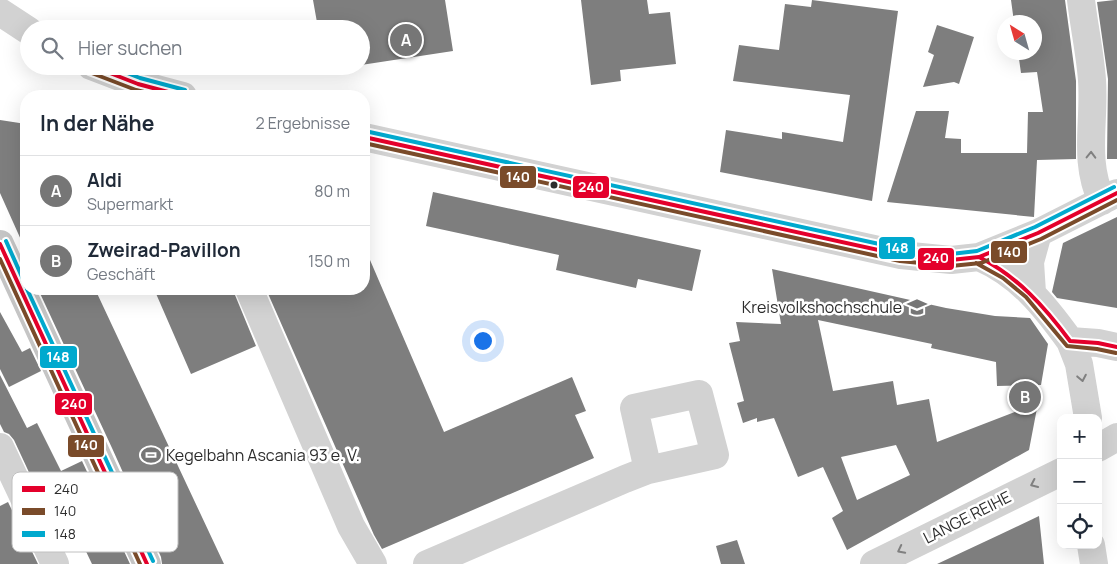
<!DOCTYPE html>
<html lang="de">
<meta charset="utf-8">
<style>
:root{--surface:#fff;--page:#f2f2f3;--text:#1f2937;--muted:#747a83;--line:#e0e1e3;--accent:#767676}
body{margin:0;font-family:Manrope,sans-serif;background:var(--page);color:var(--text)}
.controls{position:absolute;right:15px;bottom:15px;display:grid;overflow:hidden;border-radius:10px;box-shadow:0 5px 20px #0002}
.controls button{width:45px;height:45px;display:grid;place-items:center;padding:0;border:0;border-bottom:1px solid var(--line);background:var(--surface);color:var(--text);font:25px sans-serif}
.compass{position:absolute;left:997px;top:15px;width:45px;height:45px;border-radius:50%;background:var(--surface);box-shadow:0 5px 20px #0002;rotate:323deg}
.you{position:absolute;left:482px;top:340px;width:18px;height:18px;margin:-12px;border:4px solid #fff;border-radius:50%;background:#1a73e8;box-shadow:0 0 0 8px #1a73e833}
.badge{display:grid;place-items:center;width:32px;height:32px;border-radius:50%;background:var(--accent);color:#fff;font-size:16px;font-weight:700}
.pin{position:absolute;translate:-50% -50%;border:2px solid #fff;box-shadow:0 1px 5px #0006}
.list{margin:0;padding:0;list-style:none}
h2{display:flex;justify-content:space-between;align-items:center;height:65px;margin:0;padding:0 20px;font-size:21px}
h2 small{font-size:16px;font-weight:400;color:var(--muted)}
.list li{display:grid;grid-template-columns:32px 1fr auto;gap:15px;align-items:center;box-sizing:border-box;height:70px;padding:0 20px;border-top:1px solid var(--line)}
.list b{display:block;font-size:19px;white-space:nowrap}
.list p{margin:0;font-size:16px;white-space:nowrap;color:var(--muted)}
.list em{font-size:16px;font-style:normal;color:var(--muted)}
.icon{flex:none;width:28px;height:28px;fill:none;stroke:currentColor;stroke-width:2;stroke-linecap:round;stroke-linejoin:round}
.map{position:relative;flex:none;width:1117px;height:564px;overflow:hidden}
.search{position:absolute;background:var(--surface);box-shadow:0 5px 20px #0002;left:20px;top:20px;width:350px;height:55px;display:flex;align-items:center;gap:12px;box-sizing:border-box;padding:0 18px;border-radius:28px;color:var(--muted);font-size:19px}
.panel{position:absolute;background:var(--surface);box-shadow:0 5px 20px #0002;left:20px;top:90px;width:350px;height:205px;border-radius:20px}
.map>svg:first-child{display:block}
.building{fill:#7e7e7e;fill-rule:evenodd}
.lines{fill:none;stroke-linecap:round;stroke-linejoin:round}
.minor{stroke:#d2d2d2;stroke-width:28}
.major{stroke:#c5c5c5;stroke-width:28}
.bus-1-casing{stroke:#fff;stroke-width:8}
.bus-2-casing{stroke:#fff;stroke-width:8}
.bus-3-casing{stroke:#fff;stroke-width:8}
.bus-1{stroke:#e4002b;stroke-width:4}
.bus-2{stroke:#7a4b2a;stroke-width:4}
.bus-3{stroke:#00a9ce;stroke-width:4}
.oneway{stroke:#808080}
.bus-dot{fill:#2d2d2d;stroke:#fff;stroke-width:2}
.labels{text-anchor:middle;dominant-baseline:central;stroke-width:5;stroke-linejoin:round;paint-order:stroke}
.poi-label{font-size:16px;fill:#2d2d2d;stroke:#fff;text-anchor:end}
.street-label{font-size:16px;fill:#2d2d2d;stroke:#fff}
.key{fill:#fff;stroke:#c0c0c0;stroke-width:1}
.key-label{font-size:14px;fill:#2d2d2d}
.line-badge{stroke:#fff;stroke-width:2}
.badge-label{font-size:14px;text-anchor:middle;font-weight:bold;fill:#fff}
</style>
<div class="map">
<svg width="1117" height="564" viewBox="0 0 1117 564">
<rect width="100%" height="100%" fill="#fff"/>
<path class="building" d="M313 0H445L453 51 361 65V29H345V24L318 28Z
M581 0H647L649 14 670 12 676 64 620 70 621 81 591 85Z
M812 0 898 11 872 201 720 172 726 130 782 139V132L843 142 850 95 733 81 739 45 779 50 785 4 811 7Z
M1011 0H1065L1076 81V159L1037 160 1034 217 887 202 916 111H949L945 138 961 139V153H1027L1028 112H1043L1037 72 1021 73 1018 52H1034V22H1014Z
M1115 0H1117V159H1107L1108 79 1097 2Z
M937 25 974 37 959 84 954 82 923 87 934 55 928 52Z
M0 120 26 124V251L0 193Z
M433 192 701 250 692 291 638 279 636 288 556 270 559 255 426 226Z
M1117 217V308L1057 298 1052 292 1063 243Z
M364 246 444 432 572 377 586 411 575 415 594 458 382 549 374 535 266 289H364Z
M772 269 946 308 995 316 1030 318 1048 344 1041 385 997 386 996 362 931 348 932 344 818 320 833 391 893 381 897 405 929 399 937 442 1038 403 1029 450 847 550 832 518 843 511 823 467 798 477 774 418 757 422V418L743 423 737 403 744 401 729 343 740 341 736 322 781 324ZM896 445 910 475 857 500 841 457Z
M38 289H95L224 564H162L161 557 112 448Z
M154 289H234L235 295 256 346 191 374Z
M0 312 22 352 30 348 41 371 9 387 0 369Z
M0 375 27 428 37 423 61 471 82 461 130 564H92L62 501 46 509 14 440 9 434 4 432 0 424Z
M8 502 38 564H0V506Z
M1039 516 1044 564H937L999 535Z
M737 540 745 564H721L716 546Z"/>
<g class="lines">
<path class="minor" d="M1081 0C1084 26 1090 53 1092 80 1095 123 1083 161 1102 201
M0 12 29 31
M91 66 138 84 183 96
M364 137 901 255 951 260 979 257 1038 233 1117 193
M979 257C1020 275 1044 305 1070 341L1098 343 1117 347
M249 289 351 526 373 564
M1032 293 1030 262 1038 233
M1070 341 1079 364 1088 418
M0 447 55 564
M1098 448 1117 437
M1091 545 1094 564
M427 564 625 479 648 470 715 455 699 394 634 408 648 470
M874 564 1061 472"/>
<path class="major" d="M0 244 147 564"/>
<defs>
<path id="bus-1" d="M92 66 138 84 183 96
M364 137 901 255 951 260 979 257 1038 233 1117 193
M0 244 147 564
M979 257C1018 277 1044 306 1070 341L1098 343 1117 347"/>
<path id="bus-2" d="M89 72 136 90 160 96
M364 143 900 261 951 266 981 263 1041 239 1117 200
M0 259 140 564
M976 263 1003 278 1026 297 1067 346 1097 349 1116 353"/>
<path id="bus-3" d="M109 66 140 78 185 90
M365 131 902 249 951 254 977 251 1035 227 1114 187
M6 241 26 286
M27 289 153 561"/>
</defs>
<use href="#bus-1" class="bus-1-casing"/>
<use href="#bus-2" class="bus-2-casing"/>
<use href="#bus-3" class="bus-3-casing"/>
<use href="#bus-1" class="bus-1"/>
<use href="#bus-2" class="bus-2"/>
<use href="#bus-3" class="bus-3"/>
</g>
<defs><path id="oneway-chevron" d="M-2-3.5L2.5 0L-2 3.5" fill="none" stroke-width="1.6" stroke-linecap="round" stroke-linejoin="round" transform="scale(1.25)"/></defs>
<g class="oneway">
<use href="#oneway-chevron" transform="translate(1091 155) rotate(-89)"/>
<use href="#oneway-chevron" transform="translate(1082 378) rotate(79)"/>
<use href="#oneway-chevron" transform="translate(1034 484) rotate(155)"/>
<use href="#oneway-chevron" transform="translate(901 550) rotate(153)"/>
</g>
<defs>
<symbol id="school-bare" viewBox="-9 -9 18 18"><path d="M0-5L7-2L0 1L-7-2ZM-4 1L0 2.5L4 1V4Q0 6-4 4Z" fill="#767676" stroke="#fff" stroke-width="2.5" paint-order="stroke"/></symbol>
<symbol id="stadium-bare" viewBox="-9 -9 18 18"><path d="M0-5a6.5 5 0 1 0 0 10a6.5 5 0 1 0 0-10ZM-3.5-1.8h7v3.6h-7Z" fill="#767676" stroke="#fff" stroke-width="2.5" paint-order="stroke"/></symbol>
</defs>
<g fill-rule="evenodd">
<use href="#school-bare" x="903" y="293" width="28" height="28"/>
<use href="#stadium-bare" x="137" y="441" width="28" height="28"/>
</g>
<circle class="bus-dot" cx="554" cy="185" r="4.5"/>
<g class="labels">
<g class="poi-label">
<text x="902" y="307">Kreisvolkshochschule</text>
<text x="166" y="455" text-anchor="start">Kegelbahn Ascania 93 e. V.</text>
</g>
<g class="street-label">
<text transform="translate(967 517) rotate(-27)">LANGE REIHE</text>
</g>
</g>
<rect x="12" y="472" width="166" height="80" rx="8" class="key"/>
<rect x="22" y="486" width="23" height="6" fill="#e4002b"/>
<rect x="22" y="508" width="23" height="7" fill="#7a4b2a"/>
<rect x="22" y="531" width="23" height="6" fill="#00a9ce"/>
<g class="key-label">
<text x="54" y="494">240</text>
<text x="54" y="516">140</text>
<text x="54" y="539">148</text>
</g>
<g class="line-badge">
<rect x="499" y="165" width="38" height="24" rx="5" fill="#7a4b2a"/>
<rect x="572" y="175" width="38" height="24" rx="5" fill="#e4002b"/>
<rect x="878" y="236" width="38" height="24" rx="5" fill="#00a9ce"/>
<rect x="990" y="240" width="38" height="24" rx="5" fill="#7a4b2a"/>
<rect x="917" y="247" width="38" height="24" rx="5" fill="#e4002b"/>
<rect x="39" y="345" width="39" height="24" rx="5" fill="#00a9ce"/>
<rect x="54" y="392" width="39" height="24" rx="5" fill="#e4002b"/>
<rect x="67" y="434" width="38" height="24" rx="5" fill="#7a4b2a"/>
</g>
<g class="badge-label">
<text x="518" y="182">140</text>
<text x="591" y="192">240</text>
<text x="897" y="253">148</text>
<text x="1009" y="257">140</text>
<text x="936" y="263">240</text>
<text x="58" y="362">148</text>
<text x="74" y="409">240</text>
<text x="86" y="450">140</text>
</g>
</svg>
<div class="controls">
<button>+</button>
<button>−</button>
<button><svg class="icon" aria-label="locate" viewBox="0 0 24 24"><circle cx="12" cy="12" r="6"/><path d="M12 2v4M12 18v4M2 12h4M18 12h4"/></svg></button>
</div>
<svg class="compass" viewBox="-18 -18 36 36"><path d="M0-13l5 13h-10z" fill="#e53935"/><path d="M0 13l5-13h-10z" fill="#747a83"/></svg>
<div class="you"></div>
<div class="pin badge" style="left:406px;top:40px">A</div>
<div class="pin badge" style="left:1025px;top:397px">B</div>
<div class="search"><svg class="icon" aria-label="search" viewBox="0 0 24 24"><circle cx="10" cy="10" r="6"/><path d="M15 15l6 6"/></svg>Hier suchen</div>
<section class="panel">
<h2>In der Nähe<small>2 Ergebnisse</small></h2>
<ul class="list">
<li><span class="badge">A</span><div><b>Aldi</b><p>Supermarkt</p></div><em>80 m</em></li>
<li><span class="badge">B</span><div><b>Zweirad-Pavillon</b><p>Geschäft</p></div><em>150 m</em></li>
</ul>
</section>
</div>
